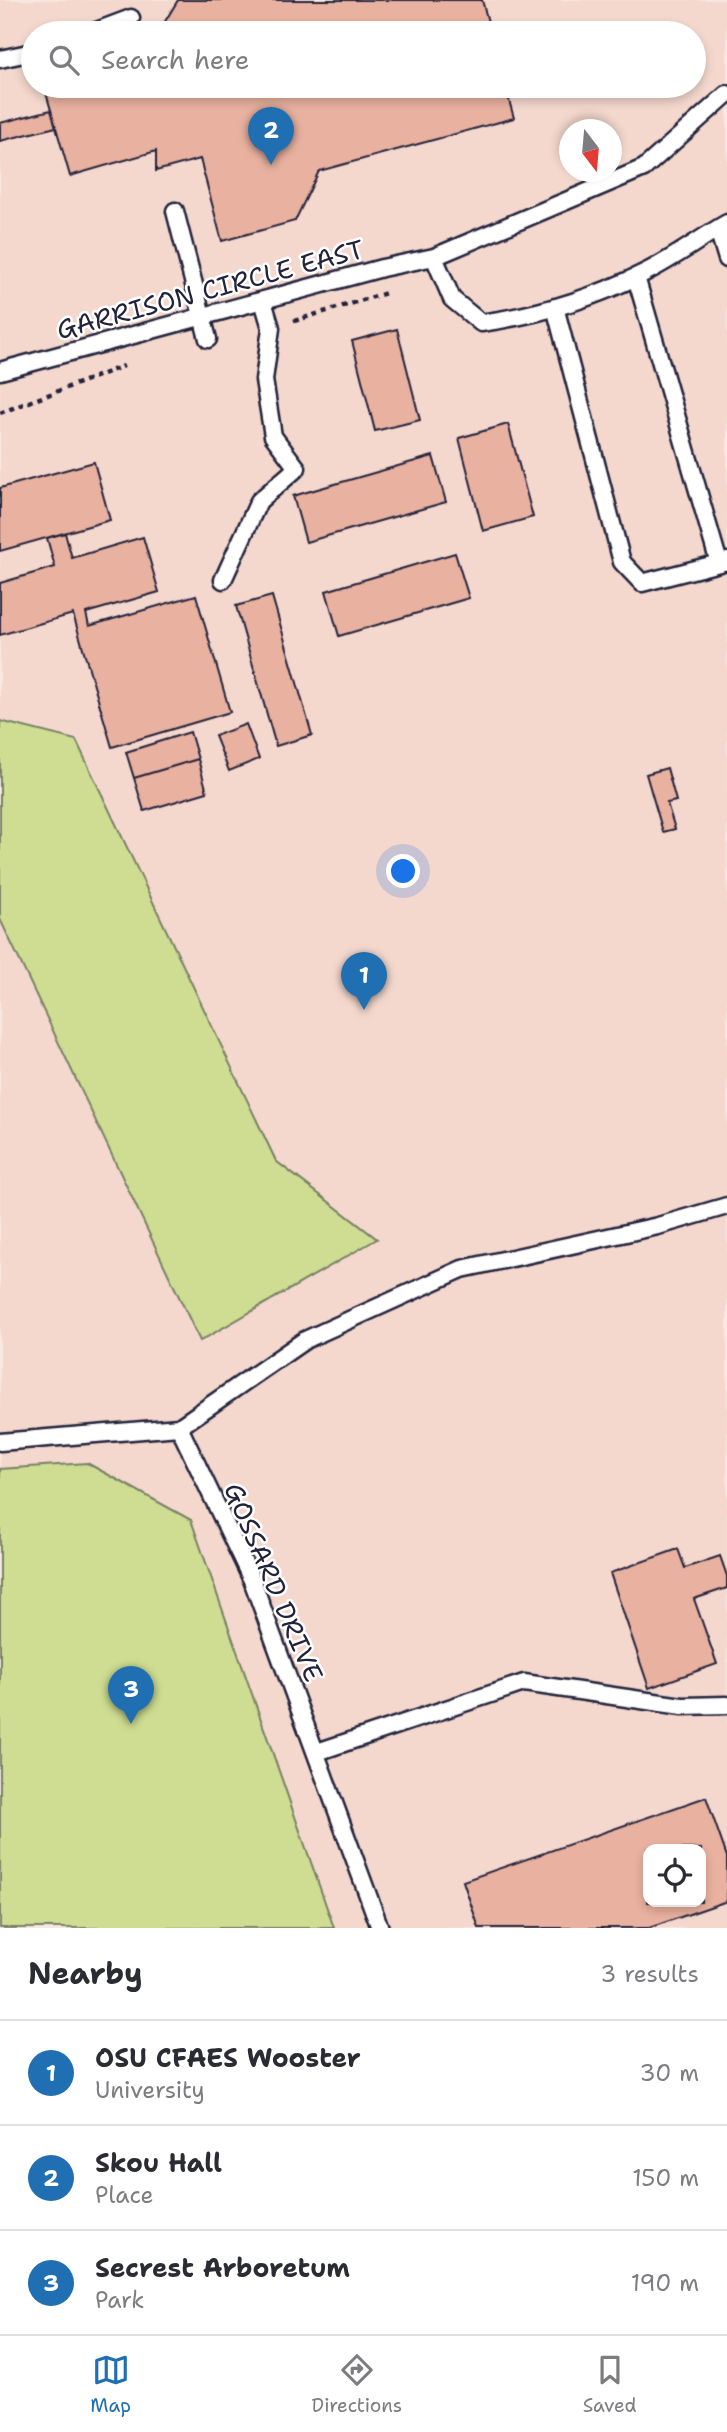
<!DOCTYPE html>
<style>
:root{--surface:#fff;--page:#f2f2f3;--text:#2b2b33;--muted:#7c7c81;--line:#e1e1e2;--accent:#1f6fb2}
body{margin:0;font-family:"Shantell Sans",sans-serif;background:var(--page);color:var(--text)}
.controls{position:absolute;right:21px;bottom:21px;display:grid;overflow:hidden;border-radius:14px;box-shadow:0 4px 10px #0003}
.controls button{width:63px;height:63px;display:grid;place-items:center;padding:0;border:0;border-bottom:2px solid var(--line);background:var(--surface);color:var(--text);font:35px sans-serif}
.compass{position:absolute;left:559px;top:119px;width:63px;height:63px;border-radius:50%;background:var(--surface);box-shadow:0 4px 10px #0003;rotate:164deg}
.you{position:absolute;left:404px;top:872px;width:24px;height:24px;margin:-18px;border:5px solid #fff;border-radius:50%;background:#1a73e8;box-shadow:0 0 0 10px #1a73e833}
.badge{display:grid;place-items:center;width:46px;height:46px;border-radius:50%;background:var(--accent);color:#fff;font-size:23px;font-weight:700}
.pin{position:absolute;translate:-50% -58px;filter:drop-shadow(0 2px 4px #0008)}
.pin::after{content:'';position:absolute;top:37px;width:24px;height:21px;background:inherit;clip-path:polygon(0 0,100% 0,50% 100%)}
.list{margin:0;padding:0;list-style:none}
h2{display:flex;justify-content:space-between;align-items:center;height:91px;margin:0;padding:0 28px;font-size:30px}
h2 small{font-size:23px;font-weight:400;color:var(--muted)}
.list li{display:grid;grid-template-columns:46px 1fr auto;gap:21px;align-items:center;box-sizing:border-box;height:105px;padding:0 28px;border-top:2px solid var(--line)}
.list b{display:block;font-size:26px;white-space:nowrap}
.list p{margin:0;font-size:23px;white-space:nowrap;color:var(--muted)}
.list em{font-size:23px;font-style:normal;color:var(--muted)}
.icon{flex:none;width:38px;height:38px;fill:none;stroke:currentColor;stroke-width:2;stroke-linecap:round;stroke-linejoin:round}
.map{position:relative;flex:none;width:727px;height:1928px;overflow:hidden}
.search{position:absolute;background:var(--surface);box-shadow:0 4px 10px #0003;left:21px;right:21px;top:21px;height:77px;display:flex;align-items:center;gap:18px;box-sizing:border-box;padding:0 24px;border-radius:38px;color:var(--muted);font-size:26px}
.sheet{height:406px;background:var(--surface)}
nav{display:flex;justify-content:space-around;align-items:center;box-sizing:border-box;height:98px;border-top:2px solid var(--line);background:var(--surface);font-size:19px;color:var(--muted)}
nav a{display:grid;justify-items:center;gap:4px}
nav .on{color:var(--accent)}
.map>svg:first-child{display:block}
.built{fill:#f4d8ce;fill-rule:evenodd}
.green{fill:#cedd91;stroke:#788066;stroke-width:2}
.building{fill:#e9b19f;stroke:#22223b;stroke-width:2;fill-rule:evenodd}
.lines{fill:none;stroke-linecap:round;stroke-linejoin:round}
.lane-casing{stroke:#22223b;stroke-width:21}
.path{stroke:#22223b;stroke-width:4.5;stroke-dasharray:5 5;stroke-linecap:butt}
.lane{stroke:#fff;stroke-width:16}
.labels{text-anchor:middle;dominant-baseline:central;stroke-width:5;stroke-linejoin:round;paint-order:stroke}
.street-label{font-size:26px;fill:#22223b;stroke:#fff}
</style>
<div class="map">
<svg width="727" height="1928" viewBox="0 0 727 1928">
<rect width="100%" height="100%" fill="#f8e8e2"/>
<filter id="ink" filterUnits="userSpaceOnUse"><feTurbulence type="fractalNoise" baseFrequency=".0143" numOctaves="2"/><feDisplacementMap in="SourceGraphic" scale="14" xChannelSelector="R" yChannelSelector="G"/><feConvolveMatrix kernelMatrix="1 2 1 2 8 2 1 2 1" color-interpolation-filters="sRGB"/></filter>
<g filter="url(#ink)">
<path class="built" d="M0 0H727V1928H0ZM33 33H694V86H33ZM570 130H612V172H570ZM648 1849H701V1902H648Z"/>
<path class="green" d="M0 721 76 740 276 1161 377 1239 200 1341 0 919Z
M87 1463 191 1520 334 1928H0V1469Z"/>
<path class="building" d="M178 0H482L491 33H158Z
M44 86H505L514 118 319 171 295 221 222 241 200 159 156 171V151L70 176Z
M51 110 56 127 0 141V123Z
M397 329 420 420 375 431 352 341Z
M508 424 533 517 483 531 459 438Z
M433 456 446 502 306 542 293 496Z
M94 462 110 520 0 551V488Z
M65 533 72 558 143 537 159 592 86 613 89 626 196 595 230 712 112 747 73 614 0 635V583L55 567 47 538Z
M455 553 469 598 339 636 326 591Z
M272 596 312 735 276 746 236 606Z
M246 724 259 759 229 771 215 736Z
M190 732 198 759 134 778 126 752Z
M198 759 207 792 144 811 134 778Z
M667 768 676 801 667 803 675 829 663 832 646 774Z
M678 1549 685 1568 720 1556 727 1576V1588L694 1599 717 1664 649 1688 610 1573Z
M706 1797 727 1857V1901L649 1928H479L463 1881ZM648 1849H701V1902H648Z"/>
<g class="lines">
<defs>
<path id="lane" d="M91 33 131 18
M0 59 33 52
M175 211 208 339
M718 229 727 259
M434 257 452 299 481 323C537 315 594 298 644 273 673 259 699 239 727 223
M636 277 719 563
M555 307 622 562 642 583 727 561
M0 371 382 268 434 257 644 168 727 94
M223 580 259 501 297 468 273 436 264 380 271 328 263 301
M179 1427 305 1340 462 1269 658 1226 727 1206
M0 1442 179 1427 252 1580 380 1928
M317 1752 524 1683 682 1706 727 1705"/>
</defs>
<use href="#lane" class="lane-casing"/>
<path class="path" d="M294 321 386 293
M0 413 124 366"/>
<use href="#lane" class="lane"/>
</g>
</g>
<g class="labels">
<g class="street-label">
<text transform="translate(210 289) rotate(-15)">GARRISON CIRCLE EAST</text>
<text transform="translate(274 1582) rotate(67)">GOSSARD DRIVE</text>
</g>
</g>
</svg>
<div class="controls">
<button><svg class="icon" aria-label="locate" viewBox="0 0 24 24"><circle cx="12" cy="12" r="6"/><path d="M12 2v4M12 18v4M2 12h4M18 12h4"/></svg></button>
</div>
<svg class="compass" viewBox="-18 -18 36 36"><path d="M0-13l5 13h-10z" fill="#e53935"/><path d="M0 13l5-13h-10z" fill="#7c7c81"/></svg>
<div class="you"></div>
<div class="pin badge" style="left:364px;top:1010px">1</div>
<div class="pin badge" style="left:271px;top:165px">2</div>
<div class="pin badge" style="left:131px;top:1724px">3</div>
<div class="search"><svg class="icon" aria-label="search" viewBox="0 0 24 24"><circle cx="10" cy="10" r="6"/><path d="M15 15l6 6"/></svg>Search here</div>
</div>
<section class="sheet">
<h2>Nearby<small>3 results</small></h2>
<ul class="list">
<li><span class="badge">1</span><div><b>OSU CFAES Wooster</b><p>University</p></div><em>30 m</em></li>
<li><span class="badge">2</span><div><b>Skou Hall</b><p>Place</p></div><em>150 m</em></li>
<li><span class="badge">3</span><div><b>Secrest Arboretum</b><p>Park</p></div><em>190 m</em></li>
</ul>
</section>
<nav>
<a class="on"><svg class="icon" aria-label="map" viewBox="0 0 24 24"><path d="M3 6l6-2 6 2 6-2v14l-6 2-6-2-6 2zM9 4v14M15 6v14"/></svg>Map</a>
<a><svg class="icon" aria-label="directions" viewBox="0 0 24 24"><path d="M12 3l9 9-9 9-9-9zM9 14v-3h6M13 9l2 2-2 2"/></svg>Directions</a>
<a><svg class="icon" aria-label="saved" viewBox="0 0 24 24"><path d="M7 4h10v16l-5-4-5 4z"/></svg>Saved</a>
</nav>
